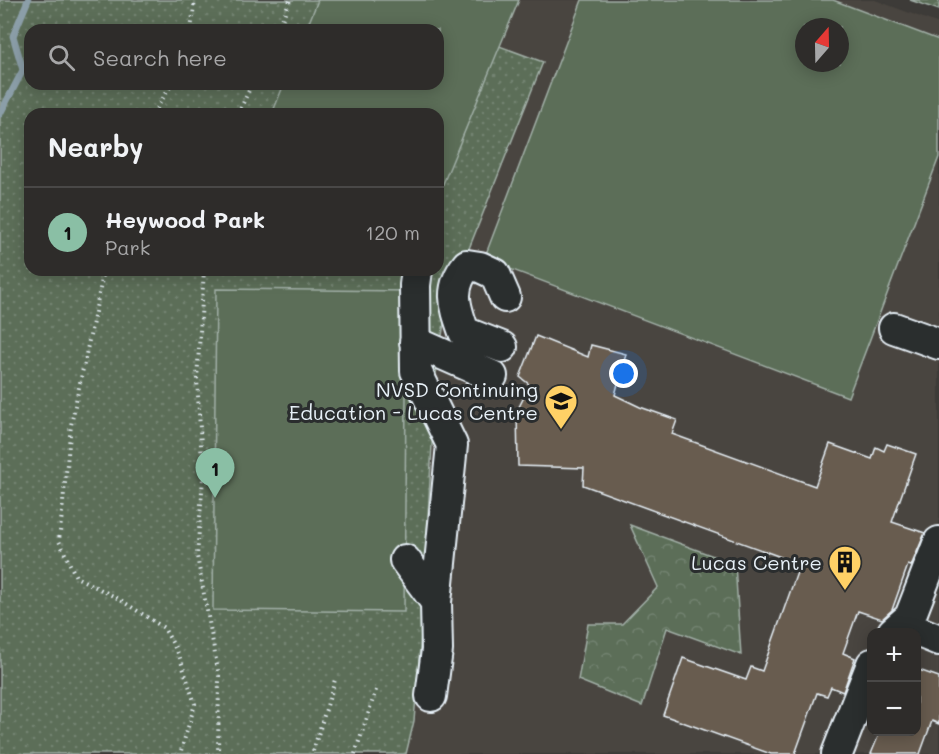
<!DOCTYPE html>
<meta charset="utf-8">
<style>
:root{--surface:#2e2c2a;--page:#3a3836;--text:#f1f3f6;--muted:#a7a7a8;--line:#494847;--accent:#8abfa5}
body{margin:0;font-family:Mali,sans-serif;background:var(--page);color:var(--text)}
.controls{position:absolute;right:18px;bottom:18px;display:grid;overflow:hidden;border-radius:12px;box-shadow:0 3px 15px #0003}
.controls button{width:54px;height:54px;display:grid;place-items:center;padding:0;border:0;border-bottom:2px solid var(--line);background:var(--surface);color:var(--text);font:30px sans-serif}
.compass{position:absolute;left:795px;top:18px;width:54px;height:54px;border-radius:50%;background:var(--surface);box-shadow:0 3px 15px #0003;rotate:20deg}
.you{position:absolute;left:624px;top:374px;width:21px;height:21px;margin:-15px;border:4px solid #fff;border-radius:50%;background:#1a73e8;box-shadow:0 0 0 9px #1a73e833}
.badge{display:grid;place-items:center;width:39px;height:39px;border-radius:50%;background:var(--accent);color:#111;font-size:20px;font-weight:700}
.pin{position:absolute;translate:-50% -50px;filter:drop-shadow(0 2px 3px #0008)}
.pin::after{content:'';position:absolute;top:32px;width:21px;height:18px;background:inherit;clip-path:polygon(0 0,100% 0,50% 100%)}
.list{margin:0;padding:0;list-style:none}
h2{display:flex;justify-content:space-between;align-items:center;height:78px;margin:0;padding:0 24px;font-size:26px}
h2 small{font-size:20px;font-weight:400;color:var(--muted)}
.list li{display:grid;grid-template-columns:39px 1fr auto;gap:18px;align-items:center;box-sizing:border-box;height:90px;padding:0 24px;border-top:2px solid var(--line)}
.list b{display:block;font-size:22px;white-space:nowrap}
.list p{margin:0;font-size:20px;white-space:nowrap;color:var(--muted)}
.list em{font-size:20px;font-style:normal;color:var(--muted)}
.icon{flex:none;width:33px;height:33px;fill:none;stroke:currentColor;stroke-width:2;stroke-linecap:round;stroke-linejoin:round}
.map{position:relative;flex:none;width:939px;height:754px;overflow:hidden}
.search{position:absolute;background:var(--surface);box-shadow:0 3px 15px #0003;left:24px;top:24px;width:420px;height:66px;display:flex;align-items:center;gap:15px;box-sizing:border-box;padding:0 21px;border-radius:18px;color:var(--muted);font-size:22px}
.panel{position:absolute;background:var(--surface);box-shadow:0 3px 15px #0003;left:24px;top:108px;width:420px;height:168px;border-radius:18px}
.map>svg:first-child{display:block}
.built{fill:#4a453f;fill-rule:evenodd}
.forest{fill:url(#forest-crowns);stroke:#a2b0a8;stroke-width:1.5}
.park{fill:url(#park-dots);stroke:#a2b0a8;stroke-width:1.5;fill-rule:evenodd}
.pitch{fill:#5c6e58;stroke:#a2b0a8;stroke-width:1.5;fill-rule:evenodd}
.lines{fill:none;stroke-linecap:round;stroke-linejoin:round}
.stream{stroke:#8b9ea8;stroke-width:7}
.building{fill:#685c4f;stroke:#e8f1f8;stroke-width:1.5}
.minor-casing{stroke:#e8f1f8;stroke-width:34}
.path{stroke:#e8f1f8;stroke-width:4;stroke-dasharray:1.5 4.5;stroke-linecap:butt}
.minor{stroke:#2a2d2e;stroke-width:30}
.labels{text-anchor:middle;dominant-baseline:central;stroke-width:6;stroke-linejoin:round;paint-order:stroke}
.poi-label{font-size:20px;fill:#e8f1f8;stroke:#2a2d2e;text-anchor:end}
</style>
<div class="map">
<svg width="939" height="754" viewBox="0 0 939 754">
<defs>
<pattern id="forest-crowns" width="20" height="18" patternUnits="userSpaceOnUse" patternTransform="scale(1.5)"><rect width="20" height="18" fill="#5c6e58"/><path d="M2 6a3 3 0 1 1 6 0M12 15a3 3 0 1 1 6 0" fill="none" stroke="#738371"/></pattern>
<pattern id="park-dots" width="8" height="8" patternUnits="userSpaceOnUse" patternTransform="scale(1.5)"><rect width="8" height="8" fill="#5c6e58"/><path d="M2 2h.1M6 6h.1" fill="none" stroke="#738371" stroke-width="1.8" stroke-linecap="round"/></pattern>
</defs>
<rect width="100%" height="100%" fill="#3d3b38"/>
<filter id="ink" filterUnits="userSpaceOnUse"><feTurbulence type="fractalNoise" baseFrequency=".0167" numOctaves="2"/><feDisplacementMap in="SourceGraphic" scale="12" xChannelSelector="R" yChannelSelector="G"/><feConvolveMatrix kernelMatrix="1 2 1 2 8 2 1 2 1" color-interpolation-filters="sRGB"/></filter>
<g filter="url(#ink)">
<path class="built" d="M249 0H875L939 24V754H376L438 270V30ZM804 27H840V63H804ZM872 632H916V732H872Z"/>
<path class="forest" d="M910 0H939V10Z
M630 525 735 564 741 655 667 628 642 706 578 680 588 624H622L658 587Z"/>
<path class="park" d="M0 0H374L543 62 447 304 436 374 422 622 414 721 406 754H0ZM30 30H438V84H30ZM30 114H438V270H30Z"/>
<path class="pitch" d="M318 0H519L438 196V114H272L284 84H438V30H306Z
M582 0H833L939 40V157L848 397 484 259ZM804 27H840V63H804Z
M216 289 407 291 404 612 213 610Z"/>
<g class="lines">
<path class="stream" d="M0 114 23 70 13 36 28 0"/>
</g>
<path class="building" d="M536 336 588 357 591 345 626 354 615 395 640 407 677 420 672 434 815 486 830 444 872 459 876 447 884 451 887 444 916 454 892 522 925 533 911 566 908 565 892 610 882 619 858 611 843 653 855 658 843 692 831 687 827 696 817 693 795 754H771L663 715 683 658 746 680 751 667 762 671 800 564 583 485 584 468 518 466 517 411 530 385 520 377Z
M916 669 939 677V724L932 721 920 754H871L880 732H916Z"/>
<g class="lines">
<defs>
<path id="minor" d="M417 270 415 285 416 371 452 445 436 602
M894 328 939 344
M415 342 492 376
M502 347 464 332C455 306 448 289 467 265L480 267 495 274 505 297
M405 560 436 602 437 650 431 696
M902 625 939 640
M893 632 910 617 939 542
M837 754 872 664"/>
</defs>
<use href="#minor" class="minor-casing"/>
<path class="path" d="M191 30 195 0
M278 30 290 0
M153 114 172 84
M238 114 252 84
M104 270 71 425 59 541 76 577 119 599 164 628 179 655 195 704 180 754
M204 270 197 379 203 478 197 556 219 676 218 754
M313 751 335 680
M355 754 377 687"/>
<use href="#minor" class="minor"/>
</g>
</g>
<defs>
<symbol id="school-pin" viewBox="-11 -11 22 30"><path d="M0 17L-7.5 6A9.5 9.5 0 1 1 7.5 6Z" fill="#ffd166" stroke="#2a2d2e"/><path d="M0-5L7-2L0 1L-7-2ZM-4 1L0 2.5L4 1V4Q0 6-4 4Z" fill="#111"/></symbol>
<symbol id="building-pin" viewBox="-11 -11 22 30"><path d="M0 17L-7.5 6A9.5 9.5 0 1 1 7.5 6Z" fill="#ffd166" stroke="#2a2d2e"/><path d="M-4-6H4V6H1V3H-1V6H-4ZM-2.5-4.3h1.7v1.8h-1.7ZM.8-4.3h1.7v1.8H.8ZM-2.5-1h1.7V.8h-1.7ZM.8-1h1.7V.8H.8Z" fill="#111"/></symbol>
</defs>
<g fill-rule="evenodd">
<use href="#school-pin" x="542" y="382" width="38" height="52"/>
<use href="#building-pin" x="826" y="543" width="38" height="52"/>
</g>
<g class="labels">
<g class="poi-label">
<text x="538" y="389">NVSD Continuing<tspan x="538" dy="23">Education - Lucas Centre</tspan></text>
<text x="822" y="562">Lucas Centre</text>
</g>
</g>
</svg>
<div class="controls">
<button>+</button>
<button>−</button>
</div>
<svg class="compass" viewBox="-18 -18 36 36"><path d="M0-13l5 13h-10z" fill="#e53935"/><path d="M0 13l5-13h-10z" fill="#a7a7a8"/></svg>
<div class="you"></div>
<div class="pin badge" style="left:215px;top:498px">1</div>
<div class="search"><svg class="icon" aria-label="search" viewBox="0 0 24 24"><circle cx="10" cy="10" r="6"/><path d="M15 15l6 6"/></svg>Search here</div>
<section class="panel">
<h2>Nearby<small></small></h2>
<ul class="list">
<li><span class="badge">1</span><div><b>Heywood Park</b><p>Park</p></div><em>120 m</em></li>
</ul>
</section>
</div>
